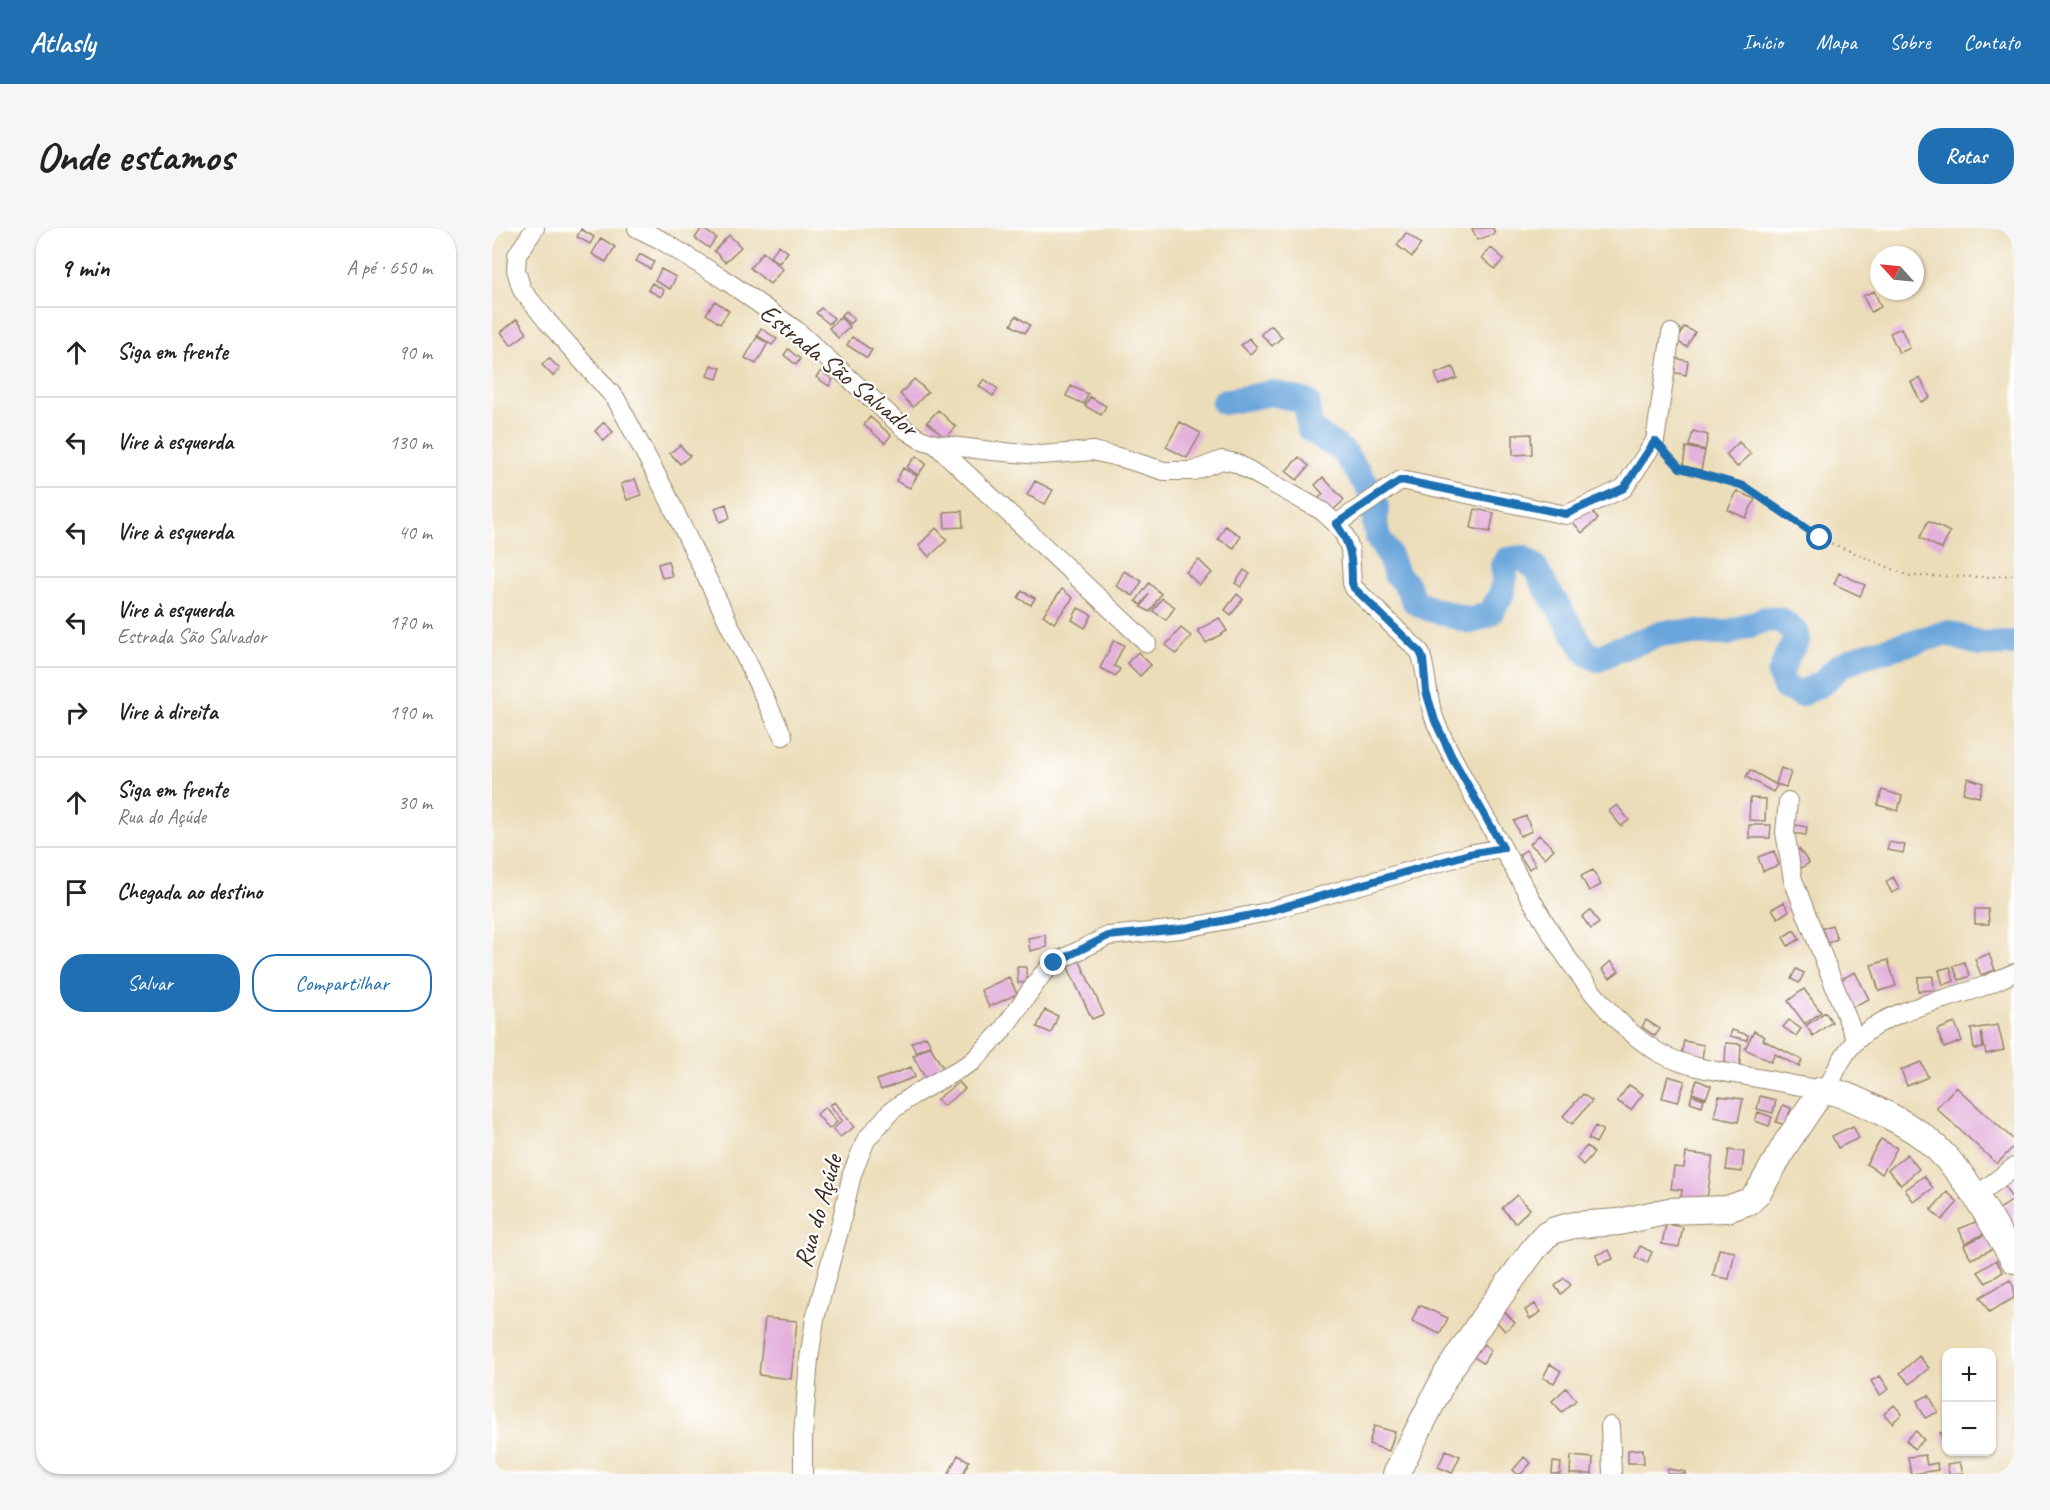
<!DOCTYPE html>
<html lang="pt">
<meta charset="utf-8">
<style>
:root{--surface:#fff;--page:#f6f6f6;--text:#222;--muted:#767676;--line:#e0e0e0;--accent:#1f6fb2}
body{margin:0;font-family:Caveat,sans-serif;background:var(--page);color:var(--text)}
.controls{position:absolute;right:18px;bottom:18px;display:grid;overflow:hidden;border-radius:12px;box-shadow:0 2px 4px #0004}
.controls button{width:54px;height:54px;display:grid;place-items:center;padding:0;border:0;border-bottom:2px solid var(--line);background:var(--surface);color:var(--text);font:30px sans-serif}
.compass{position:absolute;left:1378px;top:18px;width:54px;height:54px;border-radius:50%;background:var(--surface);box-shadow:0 2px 4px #0004;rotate:297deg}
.stop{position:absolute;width:18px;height:18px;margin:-14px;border:4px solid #1f6fb2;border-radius:50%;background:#fff}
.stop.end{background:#1f6fb2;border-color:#fff;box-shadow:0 2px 6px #0008}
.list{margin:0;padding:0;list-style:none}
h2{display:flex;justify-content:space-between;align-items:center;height:78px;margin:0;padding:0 24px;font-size:26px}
h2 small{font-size:20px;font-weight:400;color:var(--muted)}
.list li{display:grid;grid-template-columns:39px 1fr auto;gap:18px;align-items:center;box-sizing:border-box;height:90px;padding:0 24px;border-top:2px solid var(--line)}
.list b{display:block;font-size:22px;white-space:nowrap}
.list p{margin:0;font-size:20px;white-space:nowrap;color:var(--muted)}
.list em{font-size:20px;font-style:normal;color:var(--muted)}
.actions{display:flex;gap:12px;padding:18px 24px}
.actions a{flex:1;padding:14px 0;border:2px solid var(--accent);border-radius:24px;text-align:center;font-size:21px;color:var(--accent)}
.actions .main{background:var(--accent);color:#fff}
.icon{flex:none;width:33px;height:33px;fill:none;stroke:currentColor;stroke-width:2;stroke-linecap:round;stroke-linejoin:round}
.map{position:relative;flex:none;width:1522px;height:1246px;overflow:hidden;border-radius:24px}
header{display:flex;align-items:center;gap:36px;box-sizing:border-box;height:84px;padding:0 30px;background:var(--accent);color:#fff}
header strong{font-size:28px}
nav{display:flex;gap:33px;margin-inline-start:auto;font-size:21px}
.intro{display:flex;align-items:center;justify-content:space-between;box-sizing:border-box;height:144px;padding:0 36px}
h1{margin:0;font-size:42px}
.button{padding:15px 27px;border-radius:24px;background:var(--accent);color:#fff;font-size:21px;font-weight:700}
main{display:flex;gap:36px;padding:0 36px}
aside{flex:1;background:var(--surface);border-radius:24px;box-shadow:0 2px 4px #0004}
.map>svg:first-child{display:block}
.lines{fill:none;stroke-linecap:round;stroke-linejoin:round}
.river{stroke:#6aa6db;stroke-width:26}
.building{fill:#e4b0dc}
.street-casing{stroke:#94846c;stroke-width:20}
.secondary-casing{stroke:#94846c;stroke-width:28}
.path{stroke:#94846c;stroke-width:2;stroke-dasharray:1.5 4.5;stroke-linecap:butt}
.street{stroke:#fff;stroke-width:18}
.secondary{stroke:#fff;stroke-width:26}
.route{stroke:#1f6fb2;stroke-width:8}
.labels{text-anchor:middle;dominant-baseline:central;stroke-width:4.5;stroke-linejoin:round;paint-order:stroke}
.street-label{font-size:26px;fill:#3b2a1e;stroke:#fff}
</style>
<header>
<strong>Atlasly</strong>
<nav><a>Início</a><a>Mapa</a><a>Sobre</a><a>Contato</a></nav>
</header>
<div class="intro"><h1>Onde estamos</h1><a class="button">Rotas</a></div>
<main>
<aside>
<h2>9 min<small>A pé · 650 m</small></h2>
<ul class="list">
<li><svg class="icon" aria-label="ahead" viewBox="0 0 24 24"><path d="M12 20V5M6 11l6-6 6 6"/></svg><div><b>Siga em frente</b></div><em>90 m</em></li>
<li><svg class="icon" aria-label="left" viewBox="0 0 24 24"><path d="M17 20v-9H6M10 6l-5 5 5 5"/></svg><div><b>Vire à esquerda</b></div><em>130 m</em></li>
<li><svg class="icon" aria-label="left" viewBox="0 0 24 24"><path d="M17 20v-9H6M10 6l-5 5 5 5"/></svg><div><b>Vire à esquerda</b></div><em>40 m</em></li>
<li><svg class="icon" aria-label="left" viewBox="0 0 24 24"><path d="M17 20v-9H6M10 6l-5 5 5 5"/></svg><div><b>Vire à esquerda</b><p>Estrada São Salvador</p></div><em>170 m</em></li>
<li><svg class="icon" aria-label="right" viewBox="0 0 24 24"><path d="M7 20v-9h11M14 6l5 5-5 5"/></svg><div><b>Vire à direita</b></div><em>190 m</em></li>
<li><svg class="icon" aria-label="ahead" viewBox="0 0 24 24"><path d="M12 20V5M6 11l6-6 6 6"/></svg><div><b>Siga em frente</b><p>Rua do Açúde</p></div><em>30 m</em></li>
<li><svg class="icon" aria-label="arrive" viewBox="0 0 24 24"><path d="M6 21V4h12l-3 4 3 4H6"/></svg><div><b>Chegada ao destino</b></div></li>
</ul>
<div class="actions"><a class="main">Salvar</a><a>Compartilhar</a></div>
</aside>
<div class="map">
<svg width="1522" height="1246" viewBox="0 0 1522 1246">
<rect width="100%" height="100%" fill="#fff"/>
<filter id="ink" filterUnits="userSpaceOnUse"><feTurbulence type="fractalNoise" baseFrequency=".0167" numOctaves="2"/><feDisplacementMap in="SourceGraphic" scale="12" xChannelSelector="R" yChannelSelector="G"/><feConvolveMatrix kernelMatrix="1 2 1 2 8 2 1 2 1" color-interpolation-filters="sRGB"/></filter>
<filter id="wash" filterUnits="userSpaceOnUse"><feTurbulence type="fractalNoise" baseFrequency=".008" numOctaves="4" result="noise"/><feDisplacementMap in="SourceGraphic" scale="24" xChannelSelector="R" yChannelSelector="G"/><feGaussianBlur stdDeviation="1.35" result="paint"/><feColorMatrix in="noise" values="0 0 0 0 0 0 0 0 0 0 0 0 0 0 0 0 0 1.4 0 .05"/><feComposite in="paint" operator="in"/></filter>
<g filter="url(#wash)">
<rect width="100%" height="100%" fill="#ecddb9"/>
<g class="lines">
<path class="river" d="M732 174 780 165 815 174 817 200 852 224 880 265 884 277 883 296 886 310 896 325 904 346 914 356 923 374 938 381 979 393 998 385 1009 368 1013 348 1011 338 1015 332 1030 330 1043 339 1052 356 1087 413 1094 424 1106 431 1123 422 1172 405H1236L1274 391 1288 392 1303 404 1305 412 1296 426 1288 447 1293 459 1308 466 1332 454 1347 438 1370 428 1454 405 1489 416 1522 415"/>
</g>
<g id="blocks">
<path class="building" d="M210 0 224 10 217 20 203 10Z
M980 0H1001L1003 6 985 12Z
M89 1 102 9 98 16 85 9Z
M914 5 929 16 920 29 905 17Z
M237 7 249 19 233 34 222 23Z
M109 10 123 19 114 34 100 26Z
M287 17 296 24 287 35 278 29Z
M999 20 1012 31 1003 41 990 30Z
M271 24 291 41 278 56 258 40Z
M148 26 162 34 158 41 144 33Z
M169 41 184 49 178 61 163 53Z
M160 55 172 62 169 69 156 62Z
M1382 63 1389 79 1379 84 1371 68Z
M223 73 237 83 228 96 214 86Z
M329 80 342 90 337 96 324 85Z
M354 83 362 91 358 96 349 88Z
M524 88 538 97 533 105 519 97Z
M348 89 358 99 346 110 337 100Z
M25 91 35 105 19 117 9 104Z
M779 97 790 109 780 118 769 106Z
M1192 99 1203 104 1195 119 1184 113Z
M269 100 285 111 280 117 265 107Z
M1409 100 1418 120 1407 125 1398 105Z
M265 109 276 115 264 136 253 130Z
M360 109 380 122 375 130 355 117Z
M757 110 765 119 758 126 749 117Z
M296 121 308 131 304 137 292 127Z
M57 130 68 141 61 148 50 137Z
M1182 130 1196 133 1194 147 1180 144Z
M219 137 229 140 225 151 215 148Z
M961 139 965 150 947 157 943 146Z
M329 143 341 152 337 158 324 149Z
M1428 150 1438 170 1429 174 1419 154Z
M422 151 436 164 421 179 408 166Z
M492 151 506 161 501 168 487 158Z
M579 158 596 166 592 176 574 168Z
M598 169 614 178 609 187 593 178Z
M446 182 464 199 453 210 435 194Z
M378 189 399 207 393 215 372 197Z
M112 194 121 204 112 213 103 203Z
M688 194 709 205 695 230 674 219Z
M1201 203 1216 207 1213 222 1197 218Z
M1039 206 1040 226 1021 227V207Z
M1247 214 1259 226 1245 239 1234 227Z
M188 217 198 228 188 236 178 225Z
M1194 219 1213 223 1209 242 1191 238Z
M424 228 434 236 426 247 415 239Z
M807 229 817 238 805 252 794 243Z
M411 240 425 248 418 260 404 253Z
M831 249 852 272 838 285 826 271 831 266 823 257Z
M143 251 149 267 135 272 129 256Z
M543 253 561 262 553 276 535 267Z
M1245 263 1263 271 1254 290 1236 282Z
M234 276 238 290 228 294 223 280Z
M1095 279 1106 291 1090 305 1080 293Z
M983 281 1002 285 998 304 979 300Z
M470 283 471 299 453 300 452 284Z
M1436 293 1458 304 1450 321 1428 310Z
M733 298 749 308 742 320 726 311Z
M444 300 455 312 437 329 427 317Z
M707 332 720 345 707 357 694 344Z
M176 333 180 348 170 350 166 336Z
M752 342 758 346 749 359 743 355Z
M632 343 650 353 641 368 624 358Z
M1347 345 1373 357 1368 368 1342 356Z
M657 355 669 366 658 384 649 379 657 366 649 377 644 373Z
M570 361 581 370 562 395 551 387Z
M530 363 543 370 539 377 526 370Z
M745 366 751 371 739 387 733 382Z
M670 370 683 379 674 392 661 383Z
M586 380 600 387 593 400 580 392Z
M727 390 735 403 714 415 706 402Z
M689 400 699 408 684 426 674 417Z
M622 412 632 417 622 438 628 441 624 448 608 440Z
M646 424 659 437 648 448 635 435Z
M1289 540 1299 544 1294 559 1284 556Z
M1258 542 1285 557 1281 564 1254 549Z
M1476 550 1491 555 1487 569 1471 565Z
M1390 562 1410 568 1406 583 1386 577Z
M1258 570 1274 571 1273 593 1257 592Z
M1125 577 1137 592 1129 598 1117 583Z
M1034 588 1040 603 1028 608 1022 593Z
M1300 596 1315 599 1314 607 1298 605Z
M1257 597H1279L1278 610H1257Z
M1047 607 1062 621 1053 630 1038 616Z
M1397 614 1413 617 1411 625 1395 622Z
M1307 621 1317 635 1308 641 1298 628Z
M1034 622 1044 637 1037 641 1027 627Z
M1282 623 1287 637 1271 643 1266 629Z
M1101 642 1109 657 1097 663 1089 648Z
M1401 649 1408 661 1400 665 1394 654Z
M1292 674 1297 683 1286 690 1280 681Z
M1483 681H1496L1497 696H1483Z
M1098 682 1107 695 1099 701 1090 689Z
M1340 697 1345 711 1331 717 1326 702Z
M1302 702 1308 711 1296 718 1291 709Z
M553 707 555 719 538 723 536 710Z
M1497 726 1503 742 1489 747 1483 731Z
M585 727 612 786 600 791 573 733Z
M1396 732 1404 758 1387 763 1379 737Z
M1119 733 1127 743 1118 750 1110 741Z
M1472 734 1478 748 1467 752 1461 738Z
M525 739H534L535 754 526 755Z
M1458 739 1462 753 1451 757 1447 742Z
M1304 741 1312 745 1307 755 1299 751Z
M1363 744 1377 771 1358 780 1344 754Z
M1441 748 1442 762 1426 763V749Z
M517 749 525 766 497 779 489 762Z
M1312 761 1329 784 1313 796 1296 773Z
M553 782 566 788 559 805 545 799Z
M1333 784 1340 794 1321 808 1314 798Z
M1154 792 1168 801 1163 808 1150 799Z
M1297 792 1309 801 1304 808 1291 799Z
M1463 795 1470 813 1452 820 1445 802Z
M1506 797 1512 822 1494 826 1489 803 1491 820 1482 821 1479 801Z
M1240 802 1256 807 1255 812 1238 808Z
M1262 803 1273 809 1271 812 1310 832 1307 839 1283 826 1279 834 1253 821Z
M434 808 439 817 424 824 419 815Z
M1192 813 1212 817 1210 831 1189 827Z
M1234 815 1249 816 1248 837H1233Z
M438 818 455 847 437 857 421 828Z
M1429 834 1436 849 1415 858 1409 842Z
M419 839 423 849 389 862 385 852Z
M1176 848 1193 853 1186 874 1170 870Z
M1205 852 1219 858 1214 870 1200 865Z
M467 854 473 861 451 878 445 871Z
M1137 857 1151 866 1139 882 1125 873Z
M1464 859 1522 912V918L1505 936 1444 880Z
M1091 866 1100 873 1080 896 1071 888Z
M1200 867 1212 871 1210 878 1198 874Z
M1227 868 1251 871 1246 894 1222 889Z
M1268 868 1284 872 1281 885 1265 881Z
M343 874 362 899 348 909 341 901 350 893 338 877Z
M1291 877 1299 880 1293 897 1284 894Z
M333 879 345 894 337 901 325 886Z
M1266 884 1280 889 1277 898 1263 893Z
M1103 898 1111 902 1104 915 1096 911Z
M1361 898 1367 910 1346 920 1340 908Z
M1389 911 1405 920 1390 946 1374 936Z
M1095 918 1102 925 1091 937 1084 930Z
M1237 922 1252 924 1250 944 1234 942Z
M1194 925 1221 928 1214 978 1188 975 1190 962 1179 961 1182 939 1192 940Z
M1415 926 1427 941 1409 957 1396 942Z
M1522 946V1009L1506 982 1521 972 1510 954Z
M1432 948 1441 960 1422 974 1413 962Z
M1455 964 1466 974 1450 992 1439 982Z
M1025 967 1038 981 1023 995 1010 980Z
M1486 993 1492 1006 1473 1015 1467 1001Z
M1174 996 1191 999 1187 1019 1170 1016Z
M1496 1005 1503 1020 1479 1031 1472 1017Z
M1148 1018 1160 1024 1155 1035 1143 1029Z
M1227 1021 1243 1024 1237 1051 1221 1048Z
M1117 1022 1121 1031 1107 1036 1104 1027Z
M1504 1032 1511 1044 1494 1055 1486 1044Z
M1072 1050 1079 1057 1069 1066 1063 1058Z
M1518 1052 1522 1060V1070L1497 1084 1488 1069Z
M1043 1076 1049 1084 1038 1091 1033 1082Z
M927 1077 956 1090 948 1106 920 1093Z
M1012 1083 1023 1095 1013 1103 1003 1092Z
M273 1090 305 1093 299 1151 267 1147Z
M991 1116 999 1122 991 1135 982 1129Z
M1427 1128 1437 1140 1418 1156 1408 1145Z
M1058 1136 1069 1143 1062 1155 1051 1150Z
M1388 1148 1397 1161 1388 1167 1379 1153Z
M1074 1160 1084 1172 1070 1184 1060 1173Z
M1437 1167 1446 1184 1433 1190 1425 1173Z
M1402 1177 1410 1186 1400 1195 1392 1186Z
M882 1198 903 1204 897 1223 877 1216Z
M1424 1203 1432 1212 1422 1221 1414 1212Z
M1454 1203V1217L1452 1218 1448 1205Z
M1151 1221 1152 1235H1136V1222Z
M954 1222 968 1228 960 1245 946 1239Z
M466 1227 477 1233 471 1246H459L457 1245Z
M1433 1227 1435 1237 1445 1235 1446 1242 1419 1246 1416 1229Z
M1079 1228 1101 1230 1100 1246H1078Z
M1032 1229 1039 1235 1029 1246H1025L1021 1242Z
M1061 1234 1069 1235 1068 1246H1060Z
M1468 1234 1471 1245 1457 1246 1455 1236Z
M1176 1241 1194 1244V1246H1175Z"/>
</g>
</g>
<g filter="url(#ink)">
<use href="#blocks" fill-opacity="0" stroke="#94846c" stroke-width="1.5"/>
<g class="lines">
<defs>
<path id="street" d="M43 0 25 27 24 42 30 62 55 93 124 171 173 263 291 508
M145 0 169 12 236 54 304 102 414 202 428 211 443 216 500 223 549 227 601 223 630 230 672 243H701L730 232 744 235 830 283 844 296 852 306 858 321 860 355 862 360 928 424C936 445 934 472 944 495 961 534 983 571 1004 608 1043 678 1095 782 1166 824 1190 838 1222 843 1249 847 1276 852 1303 857 1330 862
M443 216 655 415
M844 296 909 252 1074 287 1132 260 1163 213 1179 105
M1296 573 1293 604 1301 652 1364 813
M1335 862C1343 844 1351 825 1366 811 1400 779 1451 774 1492 758 1502 754 1512 749 1522 745
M1484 968 1522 939
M1118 1198 1120 1246
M311 1246V1209L317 1131 323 1091 348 999 360 946 374 912 399 883 421 867 480 834 509 804 549 748 562 735 616 708 689 701 770 685 977 626 1010 620"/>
<path id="secondary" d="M904 1246 954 1147 991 1091 1041 1022 1054 1007 1063 1002 1082 997 1127 994 1177 983 1235 981 1258 973 1267 963 1295 914 1330 862C1350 864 1367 873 1385 882 1402 890 1419 899 1433 910 1472 941 1497 989 1522 1032"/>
</defs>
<use href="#street" class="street-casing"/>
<use href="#secondary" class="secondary-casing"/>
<path class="path" d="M1174 225 1188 240 1252 258 1327 310 1417 348 1497 349 1522 347"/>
<use href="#street" class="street"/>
<use href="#secondary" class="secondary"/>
</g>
</g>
<g class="lines" filter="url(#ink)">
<path class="route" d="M562 735 616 708 689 701 770 685 977 626 1011 620 960 529 943 493 934 463 931 431 928 424 862 360 860 355C860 330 859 316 844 296L909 252 1074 286 1132 260 1163 213 1188 240 1252 258 1328 310"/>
</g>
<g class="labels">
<g class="street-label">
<text transform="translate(347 142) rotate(39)">Estrada São Salvador</text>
<text transform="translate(326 983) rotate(-74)">Rua do Açúde</text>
</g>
</g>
</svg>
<div class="controls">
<button>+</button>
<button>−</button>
</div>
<svg class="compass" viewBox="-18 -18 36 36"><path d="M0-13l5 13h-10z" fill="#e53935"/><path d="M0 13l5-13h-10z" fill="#767676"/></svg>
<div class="stop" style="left:1328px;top:310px"></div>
<div class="stop end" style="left:562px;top:735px"></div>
</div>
</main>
